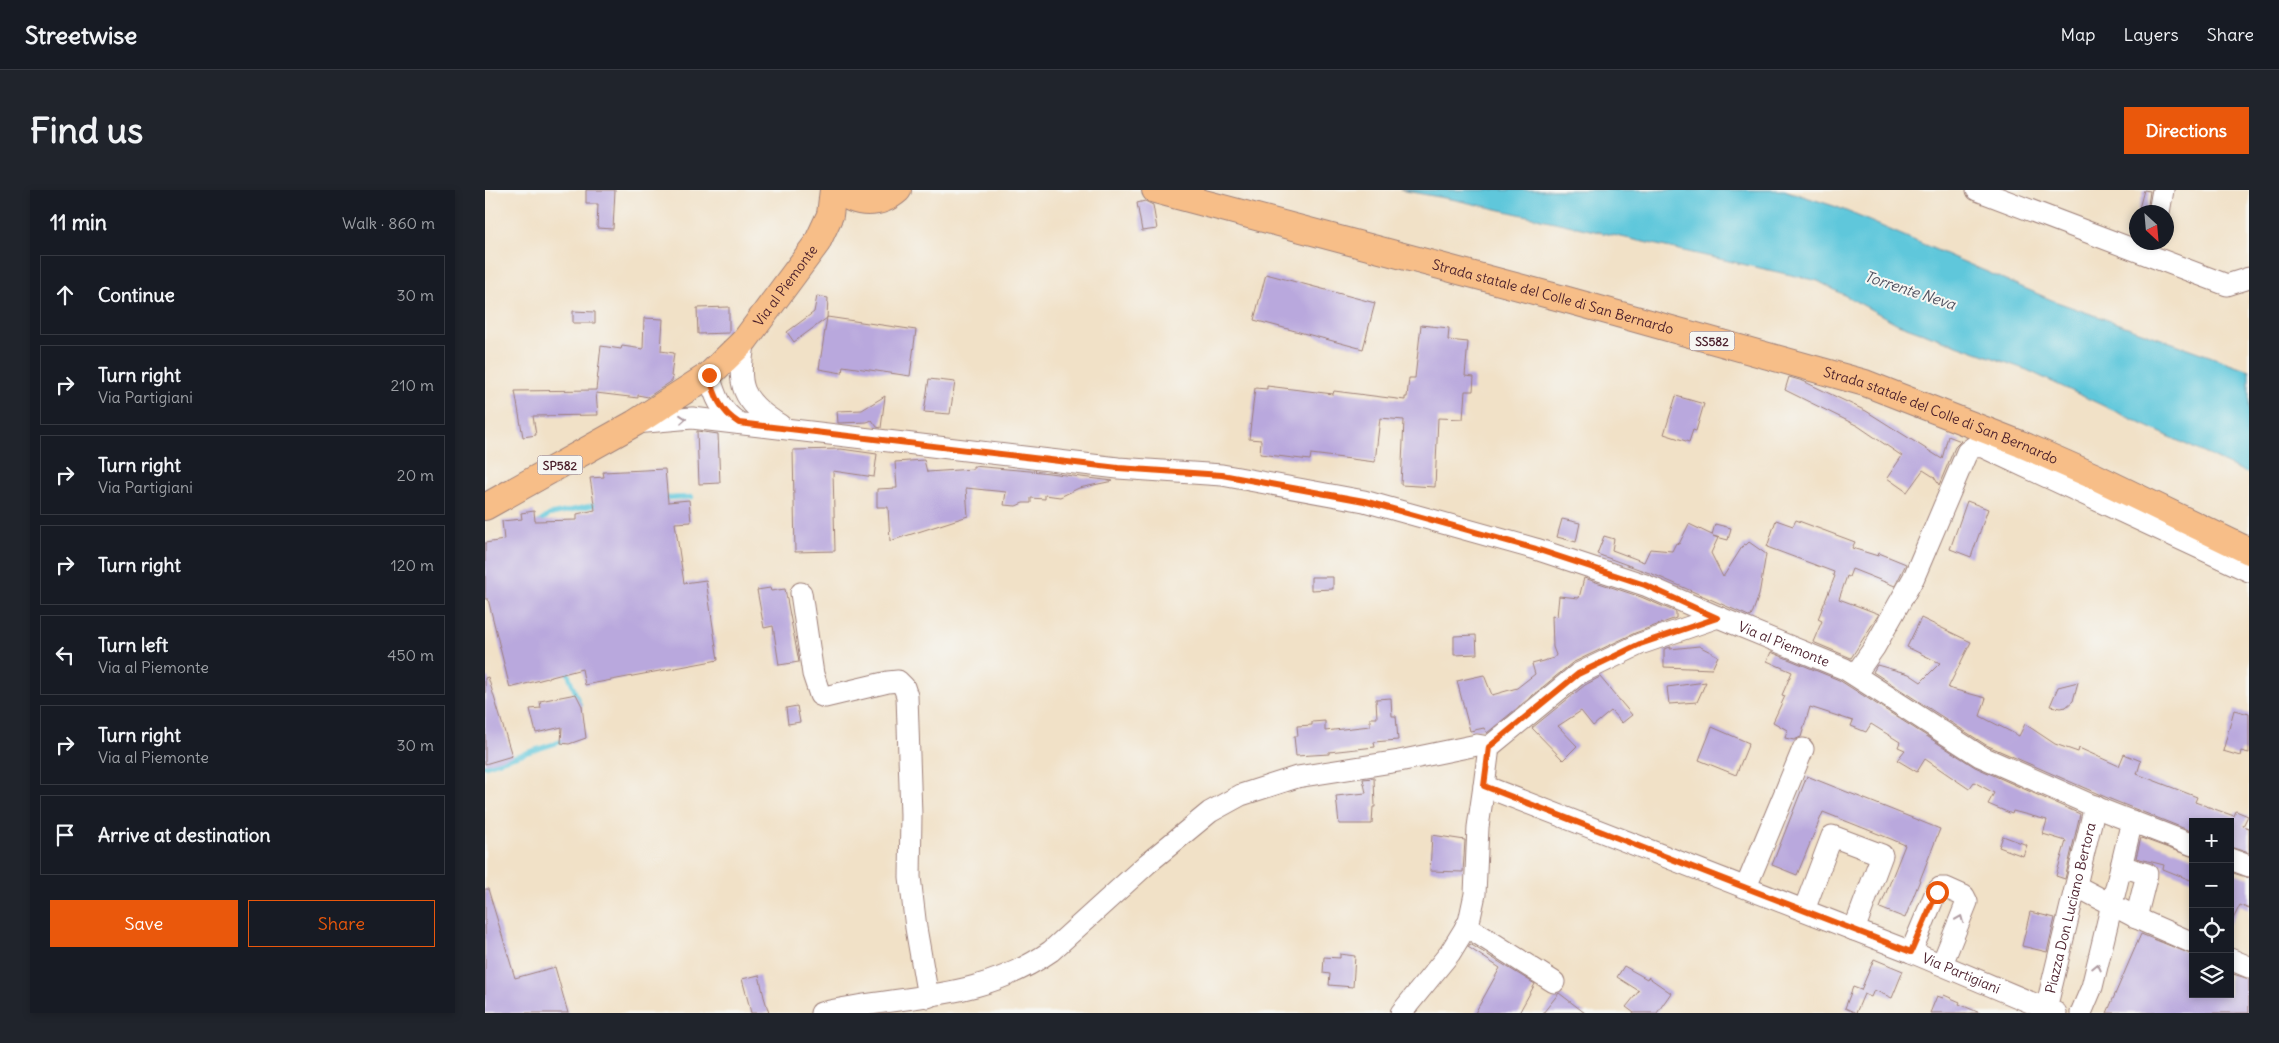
<!DOCTYPE html>
<meta charset="utf-8">
<style>
:root{--surface:#171b24;--page:#20242c;--text:#f1f3f6;--muted:#9ea1a6;--line:#363941;--accent:#ea580c}
body{margin:0;font-family:Delius,sans-serif;background:var(--page);color:var(--text)}
.controls{position:absolute;right:15px;bottom:15px;display:grid;overflow:hidden;border-radius:0px;box-shadow:0 2px 8px #0003}
.controls button{width:45px;height:45px;display:grid;place-items:center;padding:0;border:0;border-bottom:1px solid var(--line);background:var(--surface);color:var(--text);font:25px sans-serif}
.compass{position:absolute;left:1644px;top:15px;width:45px;height:45px;border-radius:50%;background:var(--surface);box-shadow:0 2px 8px #0003;rotate:154deg}
.stop{position:absolute;width:15px;height:15px;margin:-11px;border:4px solid #ea580c;border-radius:50%;background:#fff}
.stop.end{background:#ea580c;border-color:#fff;box-shadow:0 1px 5px #0008}
.list{margin:0;padding:0;list-style:none}
h2{display:flex;justify-content:space-between;align-items:center;height:65px;margin:0;padding:0 20px;font-size:21px}
h2 small{font-size:16px;font-weight:400;color:var(--muted)}
.list li{display:grid;grid-template-columns:32px 1fr auto;gap:15px;align-items:center;box-sizing:border-box;height:80px;margin:0 10px 10px;padding:0 10px;border:1px solid var(--line);border-radius:0px}
.list b{display:block;font-size:19px;white-space:nowrap}
.list p{margin:0;font-size:16px;white-space:nowrap;color:var(--muted)}
.list em{font-size:16px;font-style:normal;color:var(--muted)}
.actions{display:flex;gap:10px;padding:15px 20px}
.actions a{flex:1;padding:11px 0;border:1px solid var(--accent);border-radius:0px;text-align:center;font-size:18px;color:var(--accent)}
.actions .main{background:var(--accent);color:#fff}
.icon{flex:none;width:28px;height:28px;fill:none;stroke:currentColor;stroke-width:2;stroke-linecap:round;stroke-linejoin:round}
.map{position:relative;flex:none;width:1764px;height:823px;overflow:hidden;border-radius:0px}
header{display:flex;align-items:center;gap:30px;box-sizing:border-box;height:70px;padding:0 25px;background:var(--surface);border-bottom:1px solid var(--line)}
header strong{font-size:24px}
nav{display:flex;gap:28px;margin-inline-start:auto;font-size:18px}
.intro{display:flex;align-items:center;justify-content:space-between;box-sizing:border-box;height:120px;padding:0 30px}
h1{margin:0;font-size:35px}
.button{padding:12px 22px;border-radius:0px;background:var(--accent);color:#fff;font-size:18px;font-weight:700}
main{display:flex;gap:30px;padding:0 30px}
aside{flex:1;background:var(--surface);border-radius:0px;box-shadow:0 2px 8px #0003}
.map>svg:first-child{display:block}
.water{fill:#5fc7db;stroke:#547383}
.lines{fill:none;stroke-linecap:round;stroke-linejoin:round}
.stream{stroke:#5fc7db;stroke-width:4.5}
.building{fill:#b9a8dd}
.minor-casing{stroke:#9e8079;stroke-width:23}
.major-casing{stroke:#9e8079;stroke-width:28}
.minor{stroke:#fff;stroke-width:21}
.major{stroke:#f7be88;stroke-width:26}
.oneway{stroke:#ae9aa0}
.route{stroke:#ea580c;stroke-width:6}
.labels{text-anchor:middle;dominant-baseline:central;stroke-width:4;stroke-linejoin:round;paint-order:stroke}
.shield{fill:#f6f6f2;stroke:#7e6067;stroke-width:1}
.shield-label{font-size:12px;font-weight:bold;fill:#4a1f2b}
.street-label{font-size:14px;fill:#4a1f2b;stroke:#f6f6f2}
.water-label{font-size:15px;font-style:italic;fill:#505160;stroke:#f6f6f2}
</style>
<header>
<strong>Streetwise</strong>
<nav><a>Map</a><a>Layers</a><a>Share</a></nav>
</header>
<div class="intro"><h1>Find us</h1><a class="button">Directions</a></div>
<main>
<aside>
<h2>11 min<small>Walk · 860 m</small></h2>
<ul class="list">
<li><svg class="icon" aria-label="ahead" viewBox="0 0 24 24"><path d="M12 20V5M6 11l6-6 6 6"/></svg><div><b>Continue</b></div><em>30 m</em></li>
<li><svg class="icon" aria-label="right" viewBox="0 0 24 24"><path d="M7 20v-9h11M14 6l5 5-5 5"/></svg><div><b>Turn right</b><p>Via Partigiani</p></div><em>210 m</em></li>
<li><svg class="icon" aria-label="right" viewBox="0 0 24 24"><path d="M7 20v-9h11M14 6l5 5-5 5"/></svg><div><b>Turn right</b><p>Via Partigiani</p></div><em>20 m</em></li>
<li><svg class="icon" aria-label="right" viewBox="0 0 24 24"><path d="M7 20v-9h11M14 6l5 5-5 5"/></svg><div><b>Turn right</b></div><em>120 m</em></li>
<li><svg class="icon" aria-label="left" viewBox="0 0 24 24"><path d="M17 20v-9H6M10 6l-5 5 5 5"/></svg><div><b>Turn left</b><p>Via al Piemonte</p></div><em>450 m</em></li>
<li><svg class="icon" aria-label="right" viewBox="0 0 24 24"><path d="M7 20v-9h11M14 6l5 5-5 5"/></svg><div><b>Turn right</b><p>Via al Piemonte</p></div><em>30 m</em></li>
<li><svg class="icon" aria-label="arrive" viewBox="0 0 24 24"><path d="M6 21V4h12l-3 4 3 4H6"/></svg><div><b>Arrive at destination</b></div></li>
</ul>
<div class="actions"><a class="main">Save</a><a>Share</a></div>
</aside>
<div class="map">
<svg width="1764" height="823" viewBox="0 0 1764 823">
<rect width="100%" height="100%" fill="#f6f6f2"/>
<filter id="ink" filterUnits="userSpaceOnUse"><feTurbulence type="fractalNoise" baseFrequency=".02" numOctaves="2"/><feDisplacementMap in="SourceGraphic" scale="10" xChannelSelector="R" yChannelSelector="G"/><feConvolveMatrix kernelMatrix="1 2 1 2 8 2 1 2 1" color-interpolation-filters="sRGB"/></filter>
<filter id="wash" filterUnits="userSpaceOnUse"><feTurbulence type="fractalNoise" baseFrequency=".0096" numOctaves="4" result="noise"/><feDisplacementMap in="SourceGraphic" scale="20" xChannelSelector="R" yChannelSelector="G"/><feGaussianBlur stdDeviation="1.12" result="paint"/><feColorMatrix in="noise" values="0 0 0 0 0 0 0 0 0 0 0 0 0 0 0 0 0 1.4 0 .05"/><feComposite in="paint" operator="in"/></filter>
<g filter="url(#wash)">
<rect width="100%" height="100%" fill="#f1e1c7"/>
<path class="water" d="M915 0H1299L1352 17 1569 111 1764 180V284L1542 180 1413 134 1333 91 971 10Z"/>
<g class="lines">
<path class="stream" d="M179 308 207 307
M53 333 64 325 114 314
M81 478 95 515
M0 576 81 550"/>
</g>
<g id="blocks">
<path class="building" d="M101 0H130L128 39 112 38 113 14H101Z
M1659 0 1665 1 1662 22H1653Z
M660 11 668 15 672 39 657 41 652 13Z
M781 84 890 113 878 159 769 130Z
M332 106 343 108 342 128 309 152 302 142 329 122Z
M244 117V143L213 144 212 118Z
M88 121 110 122V133H88Z
M342 127 431 140 425 186 358 176 357 183 334 179Z
M159 128 178 129 176 161 189 163 186 186 188 187 187 191 163 207 153 205V208L111 203 113 225 48 226 51 245 38 247 30 201 111 200 116 156 136 159 137 156 158 159Z
M936 135 964 138 963 150 983 152 980 186 989 187 988 201H980L978 229 953 228 950 297 916 295 919 230 895 228 890 272 826 264 825 270 775 264 776 250 764 249 770 198 782 199V196L848 204 849 201 920 210V207H922L924 188H930Z
M1304 187 1318 191 1381 221 1457 269 1463 246 1476 251 1470 257 1454 295 1449 287 1438 280 1422 302 1402 288 1417 266 1373 236 1300 200Z
M444 189 470 192 465 224 439 222Z
M400 206 396 238 392 237 387 230 382 232 353 233 352 221 377 220Z
M1191 206 1219 214 1211 241 1208 240 1204 252 1179 244Z
M212 241 233 244 235 293 214 294Z
M356 259 392 264 389 287 348 281 350 361 310 362 308 260Z
M439 270 442 282 488 279V276L556 282 628 291 594 298 575 307 560 305V309L546 308V313H538L531 316 519 315 521 302 481 298 483 326 405 351 403 317H392V299L412 298 410 272Z
M180 279 183 312 204 310 206 332 190 333 199 393 221 390 233 470 100 495 97 479 25 498 3 409H0V353L19 350 17 331 37 329 36 323 49 321 50 331 92 330V324L110 320 105 288 119 287 118 282Z
M1482 311 1503 319 1486 367 1465 359Z
M1077 329 1095 333 1091 352 1072 347Z
M1291 330 1308 336 1311 330 1370 352 1367 358 1393 366 1394 363 1421 374 1410 396 1367 379 1364 387 1362 386 1354 409 1394 424 1366 468 1328 452 1337 431 1333 429 1350 386 1348 385 1349 382 1282 357Z
M1204 334 1227 345 1230 334 1246 338 1243 350 1228 346 1233 348 1226 363 1238 387 1259 354 1261 355 1264 352 1281 364 1274 405 1266 427 1170 385 1112 364 1119 346 1129 349 1127 360 1159 372 1165 359 1187 361 1191 353 1194 354Z
M826 387H848V399L826 400Z
M1099 388 1156 407 1191 422V428L1150 443 1087 473 1002 543 999 538 985 541 972 491 999 485 1007 505 1032 498 1050 484 1047 474 1069 468 1071 465 1068 457 1067 426 1072 427 1074 406 1094 408Z
M285 398 286 401 300 399 314 472 294 475 288 436 279 438 272 400Z
M1436 428 1486 452 1463 498 1501 508 1495 526 1534 546 1540 534 1570 554 1593 562 1594 558 1634 576 1639 564 1656 571 1652 584 1712 607 1710 612 1749 626 1751 621 1763 626 1758 636 1764 638V663L1745 657 1746 632H1708V642L1625 609 1501 555 1388 482 1392 475 1424 484 1436 492 1455 473 1422 457Z
M991 445 992 464 969 465V446Z
M1214 456 1233 466 1227 479 1179 477V459L1186 457 1185 459Z
M1286 462 1354 490 1490 577 1595 624 1580 689 1571 686 1581 651 1558 644 1562 630 1528 621 1527 624 1503 614 1509 603 1489 592 1484 599 1440 569 1432 582 1412 570 1420 560 1413 557 1415 552 1386 534 1381 542 1366 536 1368 531 1325 517 1316 547 1309 550 1300 548 1302 540 1288 532 1300 506 1297 505 1307 482 1282 471Z
M3 487 27 566 0 574V488Z
M1115 487 1147 525 1137 533 1126 521 1108 536 1096 521 1073 536 1092 556 1078 570 1047 538 1100 495Z
M1221 492 1212 512 1184 514 1182 497Z
M1593 492 1588 511 1581 517 1576 518 1565 516 1573 497Z
M91 504 97 516 101 548 84 554 76 553 77 537 51 543 45 519 56 518 55 511Z
M906 508 907 526H911L913 550 889 552 890 557 844 562V564L811 566 809 546H813L812 536 827 535V532L840 531V541L885 536V528H892L891 509Z
M312 516 315 532 303 534 301 518Z
M1749 520 1764 524V563L1756 561 1755 566 1738 561Z
M1227 537 1264 553 1251 585 1214 570Z
M1322 586 1455 639 1420 728 1395 718 1420 655 1406 649 1338 622 1312 685 1287 675Z
M889 588 890 617H888L887 634H854L851 606 881 603 878 589Z
M947 645 980 650 978 682 945 681Z
M1518 646 1542 655 1538 666 1514 657Z
M1656 648 1708 667V691L1678 679 1679 675 1651 668Z
M1745 682 1764 688V719L1755 715 1745 735Z
M0 699H3L30 788 70 777 83 823H0Z
M1545 722 1570 728 1562 762 1537 756Z
M1656 744 1708 765V804H1745V783L1764 789V823H1622Z
M985 754 1050 794 1034 823H990L1015 778 983 757Z
M855 764 870 766 868 797 844 795 845 784 838 783 839 767 855 768Z
M1389 769 1418 781 1407 808 1389 800 1386 807 1379 804 1371 823 1360 818 1368 797 1376 800Z
M1139 776 1162 789 1163 787 1186 803 1172 823H1149L1141 817 1154 801 1132 787Z
M274 785 279 807 284 823H266L263 811 257 789Z
M1074 803 1100 823H1058Z
M1459 805 1475 812 1474 814 1495 823H1445L1452 806 1458 808Z"/>
</g>
</g>
<g filter="url(#ink)">
<use href="#blocks" fill-opacity="0" stroke="#9e8079" stroke-width="1"/>
<g class="lines">
<defs>
<g id="minor">
<path d="M1492 0 1742 95 1764 88"/>
<path d="M1674 22 1678 0"/>
<path d="M260 150C251 195 256 211 295 235"/>
<path d="M224 185C230 206 235 221 254 233"/>
<path id="s1" d="M150 233 207 228 633 278 737 285 879 311 1051 359 1160 395 1233 427 1360 479 1495 566 1620 621 1708 655"/>
<path d="M316 403 328 484 335 505 340 507 403 492 413 491 419 497 422 506 426 625 425 687 431 738 443 807"/>
<path d="M1370 485 1389 458 1429 387 1482 262 1490 256 1498 257 1764 381"/>
<path id="s2" d="M1004 557 999 596 1426 762 1571 823"/>
<path d="M1745 669 1764 676"/>
<path d="M1636 676 1662 684 1651 728"/>
<path d="M1591 696 1660 732 1708 753"/>
<path d="M1261 697 1318 559"/>
<path d="M1319 720 1347 646 1397 665 1369 740"/>
<path d="M981 736 1069 792"/>
<path d="M1426 762 1451 702 1455 698H1461L1479 706 1482 712 1457 774"/>
<path d="M1745 769 1764 777"/>
<path id="s3" d="M1561 819 1610 616"/>
<path d="M336 823C418 804 493 812 566 761L663 673 725 622 756 605 812 587 914 571 992 555 1004 557 1093 484 1155 454 1233 427"/>
<path d="M916 823 965 763 984 732 990 704 993 637 999 596"/>
<path d="M1596 823 1607 797 1647 631"/>
</g>
<g id="major">
<path d="M354 0C371 16 395 16 413 0"/>
<path id="s4" d="M670 0 1079 109 1380 193 1536 254 1611 287 1764 361"/>
<path id="s5" d="M0 317 150 233 224 185 260 150 332 53 345 25 348 0"/>
</g>
</defs>
<use href="#minor" class="minor-casing"/>
<use href="#major" class="major-casing"/>
<use href="#minor" class="minor"/>
<use href="#major" class="major"/>
</g>
<defs><path id="oneway-chevron" d="M-2-3.5L2.5 0L-2 3.5" fill="none" stroke-width="1.6" stroke-linecap="round" stroke-linejoin="round" transform="scale(1.25)"/></defs>
<g class="oneway">
<use href="#oneway-chevron" transform="translate(198 229) rotate(-5)"/>
<use href="#oneway-chevron" transform="translate(1475 729) rotate(-68)"/>
<use href="#oneway-chevron" transform="translate(1612 777) rotate(-77)"/>
</g>
</g>
<g class="lines" filter="url(#ink)">
<path class="route" d="M224 185C230 206 235 221 254 233L633 278 737 285 879 311 1051 359 1160 395 1232 428 1155 454 1093 484 1004 557 999 596 1426 762 1452 702"/>
</g>
<g class="labels">
<g class="shield">
<rect x="1204.5" y="141.5" width="45" height="19" rx="4"/>
<rect x="52.5" y="265.5" width="45" height="19" rx="4"/>
</g>
<g class="shield-label">
<text x="1227" y="151">SS582</text>
<text x="75" y="275">SP582</text>
</g>
<g class="street-label">
<text stroke="none"><textPath href="#s5" startOffset="378">Via al Piemonte</textPath></text>
<text stroke="none"><textPath href="#s4" startOffset="412">Strada statale del Colle di San Bernardo</textPath></text>
<text stroke="none"><textPath href="#s4" startOffset="818">Strada statale del Colle di San Bernardo</textPath></text>
<text stroke="none"><textPath href="#s1" startOffset="1179">Via al Piemonte</textPath></text>
<text stroke="none"><textPath href="#s3" startOffset="104">Piazza Don Luciano Bertora</textPath></text>
<text stroke="none"><textPath href="#s2" startOffset="552">Via Partigiani</textPath></text>
</g>
<g class="water-label">
<text transform="translate(1425 100) rotate(18)">Torrente Neva</text>
</g>
</g>
</svg>
<div class="controls">
<button>+</button>
<button>−</button>
<button><svg class="icon" aria-label="locate" viewBox="0 0 24 24"><circle cx="12" cy="12" r="6"/><path d="M12 2v4M12 18v4M2 12h4M18 12h4"/></svg></button>
<button><svg class="icon" aria-label="layers" viewBox="0 0 24 24"><path d="M12 4l9 5-9 5-9-5zM3 14l9 5 9-5"/></svg></button>
</div>
<svg class="compass" viewBox="-18 -18 36 36"><path d="M0-13l5 13h-10z" fill="#e53935"/><path d="M0 13l5-13h-10z" fill="#9ea1a6"/></svg>
<div class="stop" style="left:1452px;top:702px"></div>
<div class="stop end" style="left:224px;top:185px"></div>
</div>
</main>
